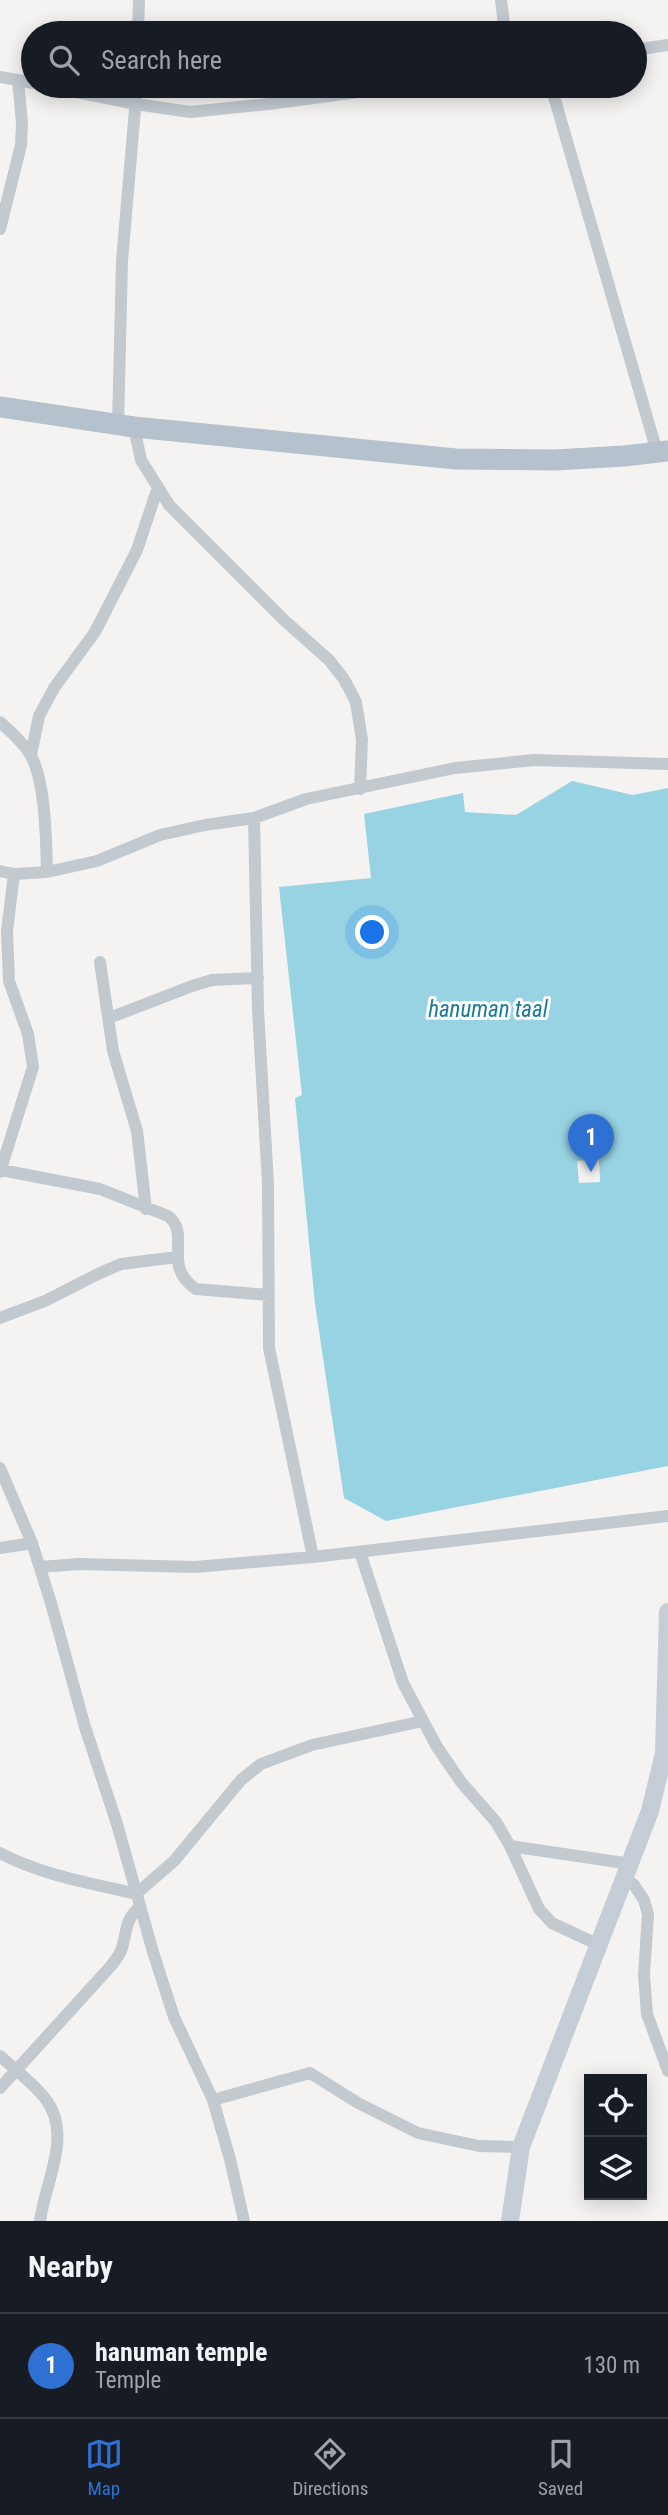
<!DOCTYPE html>
<style>
:root{--surface:#171b24;--page:#242831;--text:#f1f3f6;--muted:#9ea1a6;--line:#363941;--accent:#2e71d3}
body{margin:0;font-family:"Roboto Condensed",sans-serif;background:var(--page);color:var(--text)}
.controls{position:absolute;right:21px;bottom:21px;display:grid;overflow:hidden;border-radius:0px;box-shadow:0 4px 18px #0003}
.controls button{width:63px;height:63px;display:grid;place-items:center;padding:0;border:0;border-bottom:2px solid var(--line);background:var(--surface);color:var(--text);font:35px sans-serif}
.you{position:absolute;left:373px;top:933px;width:24px;height:24px;margin:-18px;border:5px solid #fff;border-radius:50%;background:#1a73e8;box-shadow:0 0 0 10px #1a73e833}
.badge{display:grid;place-items:center;width:46px;height:46px;border-radius:50%;background:var(--accent);color:#fff;font-size:23px;font-weight:700}
.pin{position:absolute;translate:-50% -58px;filter:drop-shadow(0 2px 4px #0008)}
.pin::after{content:'';position:absolute;top:37px;width:24px;height:21px;background:inherit;clip-path:polygon(0 0,100% 0,50% 100%)}
.list{margin:0;padding:0;list-style:none}
h2{display:flex;justify-content:space-between;align-items:center;height:91px;margin:0;padding:0 28px;font-size:30px}
h2 small{font-size:23px;font-weight:400;color:var(--muted)}
.list li{display:grid;grid-template-columns:46px 1fr auto;gap:21px;align-items:center;box-sizing:border-box;height:105px;padding:0 28px;border-top:2px solid var(--line)}
.list b{display:block;font-size:26px;white-space:nowrap}
.list p{margin:0;font-size:23px;white-space:nowrap;color:var(--muted)}
.list em{font-size:23px;font-style:normal;color:var(--muted)}
.icon{flex:none;width:38px;height:38px;fill:none;stroke:currentColor;stroke-width:2;stroke-linecap:round;stroke-linejoin:round}
.map{position:relative;flex:none;width:668px;height:2221px;overflow:hidden}
.search{position:absolute;background:var(--surface);box-shadow:0 4px 18px #0003;left:21px;right:21px;top:21px;height:77px;display:flex;align-items:center;gap:18px;box-sizing:border-box;padding:0 24px;border-radius:38px;color:var(--muted);font-size:26px}
.sheet{height:196px;background:var(--surface)}
nav{display:flex;justify-content:space-around;align-items:center;box-sizing:border-box;height:98px;border-top:2px solid var(--line);background:var(--surface);font-size:19px;color:var(--muted)}
nav a{display:grid;justify-items:center;gap:4px}
nav .on{color:var(--accent)}
.map>svg:first-child{display:block}
.water{fill:#98d3e4;fill-rule:evenodd}
.lines{fill:none;stroke-linecap:round;stroke-linejoin:round}
.street{stroke:#c2c9cf;stroke-width:12}
.secondary{stroke:#c5cdd6;stroke-width:18}
.primary{stroke:#b5c1cd;stroke-width:21}
.labels{text-anchor:middle;dominant-baseline:central;stroke-width:6;stroke-linejoin:round;paint-order:stroke}
.water-label{font-size:23px;font-style:italic;fill:#1b7c9a;stroke:#fff}
</style>
<div class="map">
<svg width="668" height="2221" viewBox="0 0 668 2221">
<rect width="100%" height="100%" fill="#f4f3f2"/>
<path class="water" d="M572 781 633 795 668 788V1466L386 1521 344 1498 315 1304 295 1098 302 1095 279 887 371 878 364 814 463 793 465 812 516 815ZM599 1159 600 1182 579 1183 577 1161Z"/>
<g class="lines">
<path class="street" d="M501 0 505 33
M138 33 139 0
M635 50 668 45
M0 77 33 83
M47 86 136 104 190 112 269 104 402 86
M551 86 657 452
M0 229 21 145 22 123 18 80
M118 425 122 261 137 86
M134 427 141 460 169 505 285 621 329 660 344 679 356 702 362 740 360 789
M0 722C11 732 22 741 30 754 46 781 46 841 47 872
M31 755 39 716 54 688 95 632 137 550 158 487
M254 818 258 1010 268 1184 269 1348 313 1557 668 1516
M0 871 14 874 47 872 97 861 160 835 205 825 254 818 306 799 455 768 534 760 668 764
M100 962 113 1051 137 1131 146 1209
M109 1018 192 986 212 980 258 978
M1 1170 100 1189 168 1216C192 1234 161 1266 196 1289L269 1295
M0 1172 33 1067 28 1034 9 981 7 931 14 874
M0 1318 45 1301 98 1274 121 1264 177 1257
M0 1468 32 1543 51 1603 85 1727 117 1824 153 1952 174 2017 213 2100 310 2073 358 2103 418 2133 479 2146 521 2147
M0 1548 32 1543
M360 1552 403 1683 437 1747 461 1782 496 1822 510 1846 539 1909 552 1923 599 1945
M40 1567 79 1564 195 1567 313 1557
M510 1846 631 1864
M0 1853C41 1875 91 1883 136 1894L174 1861 241 1780 261 1764 312 1745 423 1721
M624 1878 634 1885 644 1900 648 1914 644 1975 647 2014 668 2071
M0 2056C15 2070 35 2084 47 2101 72 2136 45 2183 40 2221
M0 2088 110 1967C115 1961 120 1955 122 1948 127 1931 125 1919 140 1907
M213 2100 230 2159 244 2221"/>
<path class="secondary" d="M510 2221 521 2147 650 1811 664 1753 668 1612"/>
<path class="primary" d="M0 407 134 427 456 459 555 460 624 456 668 451"/>
</g>
<g class="labels">
<g class="water-label">
<text x="488" y="1009">hanuman taal</text>
</g>
</g>
</svg>
<div class="controls">
<button><svg class="icon" aria-label="locate" viewBox="0 0 24 24"><circle cx="12" cy="12" r="6"/><path d="M12 2v4M12 18v4M2 12h4M18 12h4"/></svg></button>
<button><svg class="icon" aria-label="layers" viewBox="0 0 24 24"><path d="M12 4l9 5-9 5-9-5zM3 14l9 5 9-5"/></svg></button>
</div>
<div class="you"></div>
<div class="pin badge" style="left:591px;top:1172px">1</div>
<div class="search"><svg class="icon" aria-label="search" viewBox="0 0 24 24"><circle cx="10" cy="10" r="6"/><path d="M15 15l6 6"/></svg>Search here</div>
</div>
<section class="sheet">
<h2>Nearby<small></small></h2>
<ul class="list">
<li><span class="badge">1</span><div><b>hanuman temple</b><p>Temple</p></div><em>130 m</em></li>
</ul>
</section>
<nav>
<a class="on"><svg class="icon" aria-label="map" viewBox="0 0 24 24"><path d="M3 6l6-2 6 2 6-2v14l-6 2-6-2-6 2zM9 4v14M15 6v14"/></svg>Map</a>
<a><svg class="icon" aria-label="directions" viewBox="0 0 24 24"><path d="M12 3l9 9-9 9-9-9zM9 14v-3h6M13 9l2 2-2 2"/></svg>Directions</a>
<a><svg class="icon" aria-label="saved" viewBox="0 0 24 24"><path d="M7 4h10v16l-5-4-5 4z"/></svg>Saved</a>
</nav>
